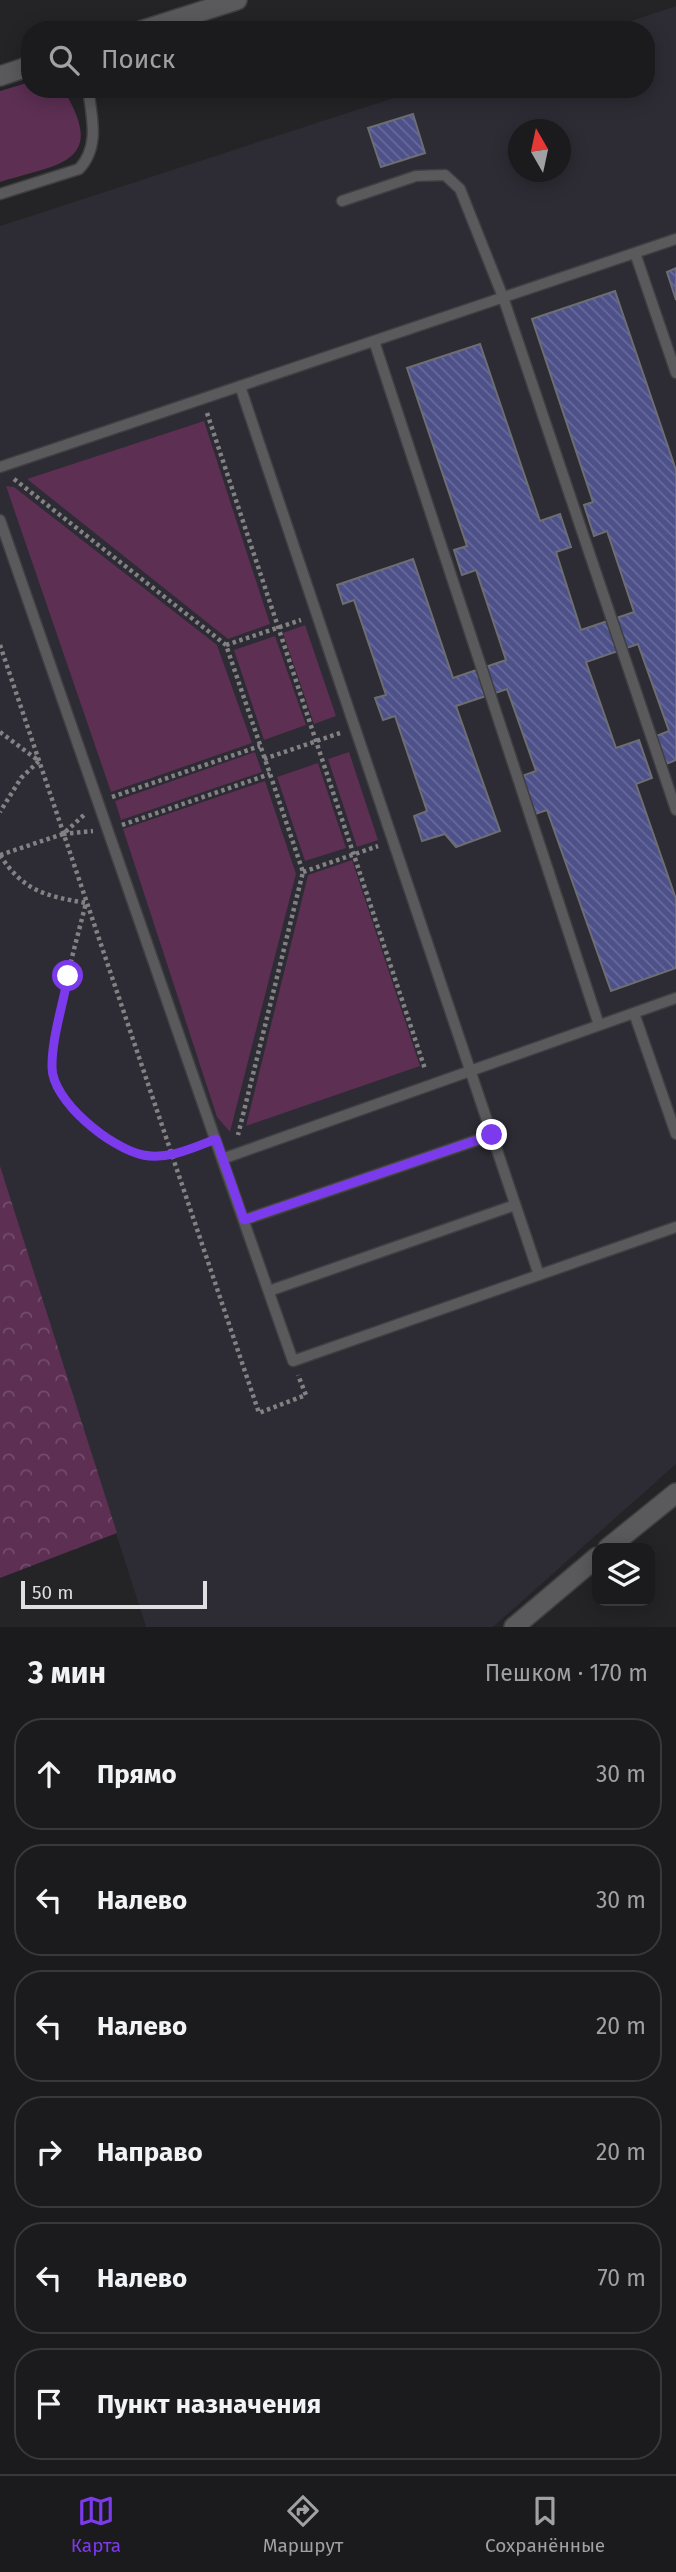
<!DOCTYPE html>
<html lang="ru">
<meta charset="utf-8">
<style>
:root{--surface:#1b1a1c;--page:#242325;--text:#f1f3f6;--muted:#a0a1a3;--line:#39383b;--accent:#7c3aed}
body{margin:0;font-family:"Fira Sans",sans-serif;background:var(--page);color:var(--text)}
.controls{position:absolute;right:21px;bottom:21px;display:grid;overflow:hidden;border-radius:14px;box-shadow:0 4px 18px #0003}
.controls button{width:63px;height:63px;display:grid;place-items:center;padding:0;border:0;border-bottom:2px solid var(--line);background:var(--surface);color:var(--text);font:35px sans-serif}
.compass{position:absolute;left:508px;top:119px;width:63px;height:63px;border-radius:50%;background:var(--surface);box-shadow:0 4px 18px #0003;rotate:351deg}
.scale{position:absolute;left:21px;bottom:18px;width:186px;box-sizing:border-box;padding-left:7px;border:4px solid #dfdee0;border-top:0;font-size:19px;line-height:24px;white-space:nowrap;color:#dfdee0;-webkit-text-stroke:5px #242326;paint-order:stroke}
.stop{position:absolute;width:21px;height:21px;margin:-16px;border:5px solid #7c3aed;border-radius:50%;background:#fff}
.stop.end{background:#7c3aed;border-color:#fff;box-shadow:0 2px 7px #0008}
.list{margin:0;padding:0;list-style:none}
h2{display:flex;justify-content:space-between;align-items:center;height:91px;margin:0;padding:0 28px;font-size:30px}
h2 small{font-size:23px;font-weight:400;color:var(--muted)}
.list li{display:grid;grid-template-columns:46px 1fr auto;gap:21px;align-items:center;box-sizing:border-box;height:112px;margin:0 14px 14px;padding:0 14px;border:2px solid var(--line);border-radius:28px}
.list b{display:block;font-size:26px;white-space:nowrap}
.list em{font-size:23px;font-style:normal;color:var(--muted)}
.icon{flex:none;width:38px;height:38px;fill:none;stroke:currentColor;stroke-width:2;stroke-linecap:round;stroke-linejoin:round}
.map{position:relative;flex:none;width:676px;height:1627px;overflow:hidden}
.search{position:absolute;background:var(--surface);box-shadow:0 4px 18px #0003;left:21px;right:21px;top:21px;height:77px;display:flex;align-items:center;gap:18px;box-sizing:border-box;padding:0 24px;border-radius:28px;color:var(--muted);font-size:26px}
.sheet{height:847px;background:var(--surface)}
nav{display:flex;justify-content:space-around;align-items:center;box-sizing:border-box;height:98px;border-top:2px solid var(--line);background:var(--surface);font-size:19px;color:var(--muted)}
nav a{display:grid;justify-items:center;gap:4px}
nav .on{color:var(--accent)}
.map>svg:first-child{display:block}
.built{fill:#2d2b33;fill-rule:evenodd}
.grass{fill:#5c2f53}
.forest{fill:url(#forest-crowns)}
.building{fill:url(#building-back-hatch);stroke:#6d6e71;stroke-width:2}
.lines{fill:none;stroke-linecap:round;stroke-linejoin:round}
.service-casing{stroke:#3f3e41;stroke-width:13}
.minor-casing{stroke:#3f3e41;stroke-width:22}
.path{stroke:#828183;stroke-width:4.5;stroke-dasharray:3.5 3.5;stroke-linecap:butt}
.service{stroke:#5a595c;stroke-width:10}
.minor{stroke:#5a595c;stroke-width:19}
.route{stroke:#7c3aed;stroke-width:9}
</style>
<div class="map">
<svg width="676" height="1627" viewBox="0 0 676 1627">
<defs>
<pattern id="forest-crowns" width="20" height="18" patternUnits="userSpaceOnUse" patternTransform="scale(1.75)"><rect width="20" height="18" fill="#5c2f53"/><path d="M2 6a3 3 0 1 1 6 0M12 15a3 3 0 1 1 6 0" fill="none" stroke="#734d6b"/></pattern>
<pattern id="building-back-hatch" width="6" height="6" patternUnits="userSpaceOnUse" patternTransform="scale(1.75)"><rect width="6" height="6" fill="#4e5189"/><path d="M-1 5l2 2M0 0l6 6M5-1l2 2" fill="none" stroke="#676a99"/></pattern>
</defs>
<rect width="100%" height="100%" fill="#242326"/>
<path class="built" d="M676 6V1464L493 1627H146L0 1172V226L421 89H646V30H604ZM518 130H560V172H518Z"/>
<path class="grass" d="M30 82V89H63C109 164 58 164 0 182V91Z
M204 421 270 624 228 639 27 479Z
M6 486 14 487 217 645 252 743 111 792Z
M305 625 336 716 314 724 283 633Z
M275 636 306 725 264 740 234 650Z
M255 752 262 772 121 820 115 801Z
M349 752 378 840 357 847 328 759Z
M318 763 346 848 305 861 277 777Z
M265 781 296 874 230 1132 217 1117 123 829Z
M352 860 420 1066 246 1126 308 875Z"/>
<path class="forest" d="M0 1166 117 1533 0 1578Z"/>
<path class="building" d="M413 114 425 153 381 167 368 128Z
M676 268V300L667 272Z
M615 291 676 470V760L666 764 656 736 669 731 638 644 586 662 616 748 639 740 652 778 636 784 676 899V968L611 991 547 810 532 815 519 777 536 771 507 689 456 706 500 831 456 847 445 834 422 841 414 816 427 811 395 716 383 720 375 698 386 695 354 600 343 604 337 585 413 559 453 678 506 660 476 570 462 575 454 550 467 546 407 368 480 344 540 521 560 514 571 547 556 552 581 630 634 612 607 531 594 536 584 505 593 502 532 319Z"/>
<g class="lines">
<defs>
<path id="service" d="M0 194 79 169C100 147 92 117 88 89
M342 201 416 176 445 175 460 189 503 297 676 810
M635 253 676 373
M374 341 599 1025
M240 386 539 1275
M0 467 676 239
M0 520 222 1159 676 998
M634 1013 676 1134
M222 1159 293 1361 676 1227
M244 1220 492 1135
M269 1291 515 1205"/>
<path id="minor" d="M143 30 237 0
M0 76 30 66
M608 1548 676 1493
M514 1627 597 1557"/>
</defs>
<use href="#service" class="service-casing"/>
<use href="#minor" class="minor-casing"/>
<path class="path" d="M207 413 425 1069
M14 479 226 645 270 774 303 872 238 1135
M0 645 259 1413 306 1395 298 1375
M226 645 301 620
M0 732 39 761 21 778 0 812
M264 759 340 733
M112 797 260 746
M122 825 270 774
M63 834 93 831
M0 855C23 891 46 896 86 903 77 939 45 1051 54 1082 60 1104 85 1119 102 1133 136 1160 162 1159 202 1145
M0 855 63 834 84 815
M303 872 378 846"/>
<use href="#service" class="service"/>
<use href="#minor" class="minor"/>
</g>
<g class="lines">
<path class="route" d="M68 976C63 1005 52 1037 52 1066 51 1101 112 1149 143 1155 168 1160 193 1148 216 1139L244 1220 492 1135"/>
</g>
</svg>
<div class="controls">
<button><svg class="icon" aria-label="layers" viewBox="0 0 24 24"><path d="M12 4l9 5-9 5-9-5zM3 14l9 5 9-5"/></svg></button>
</div>
<svg class="compass" viewBox="-18 -18 36 36"><path d="M0-13l5 13h-10z" fill="#e53935"/><path d="M0 13l5-13h-10z" fill="#a0a1a3"/></svg>
<div class="scale">50 m</div>
<div class="stop" style="left:68px;top:976px"></div>
<div class="stop end" style="left:492px;top:1135px"></div>
<div class="search"><svg class="icon" aria-label="search" viewBox="0 0 24 24"><circle cx="10" cy="10" r="6"/><path d="M15 15l6 6"/></svg>Поиск</div>
</div>
<section class="sheet">
<h2>3 мин<small>Пешком · 170 m</small></h2>
<ul class="list">
<li><svg class="icon" aria-label="ahead" viewBox="0 0 24 24"><path d="M12 20V5M6 11l6-6 6 6"/></svg><div><b>Прямо</b></div><em>30 m</em></li>
<li><svg class="icon" aria-label="left" viewBox="0 0 24 24"><path d="M17 20v-9H6M10 6l-5 5 5 5"/></svg><div><b>Налево</b></div><em>30 m</em></li>
<li><svg class="icon" aria-label="left" viewBox="0 0 24 24"><path d="M17 20v-9H6M10 6l-5 5 5 5"/></svg><div><b>Налево</b></div><em>20 m</em></li>
<li><svg class="icon" aria-label="right" viewBox="0 0 24 24"><path d="M7 20v-9h11M14 6l5 5-5 5"/></svg><div><b>Направо</b></div><em>20 m</em></li>
<li><svg class="icon" aria-label="left" viewBox="0 0 24 24"><path d="M17 20v-9H6M10 6l-5 5 5 5"/></svg><div><b>Налево</b></div><em>70 m</em></li>
<li><svg class="icon" aria-label="arrive" viewBox="0 0 24 24"><path d="M6 21V4h12l-3 4 3 4H6"/></svg><div><b>Пункт назначения</b></div></li>
</ul>
</section>
<nav>
<a class="on"><svg class="icon" aria-label="map" viewBox="0 0 24 24"><path d="M3 6l6-2 6 2 6-2v14l-6 2-6-2-6 2zM9 4v14M15 6v14"/></svg>Карта</a>
<a><svg class="icon" aria-label="directions" viewBox="0 0 24 24"><path d="M12 3l9 9-9 9-9-9zM9 14v-3h6M13 9l2 2-2 2"/></svg>Маршрут</a>
<a><svg class="icon" aria-label="saved" viewBox="0 0 24 24"><path d="M7 4h10v16l-5-4-5 4z"/></svg>Сохранённые</a>
</nav>
